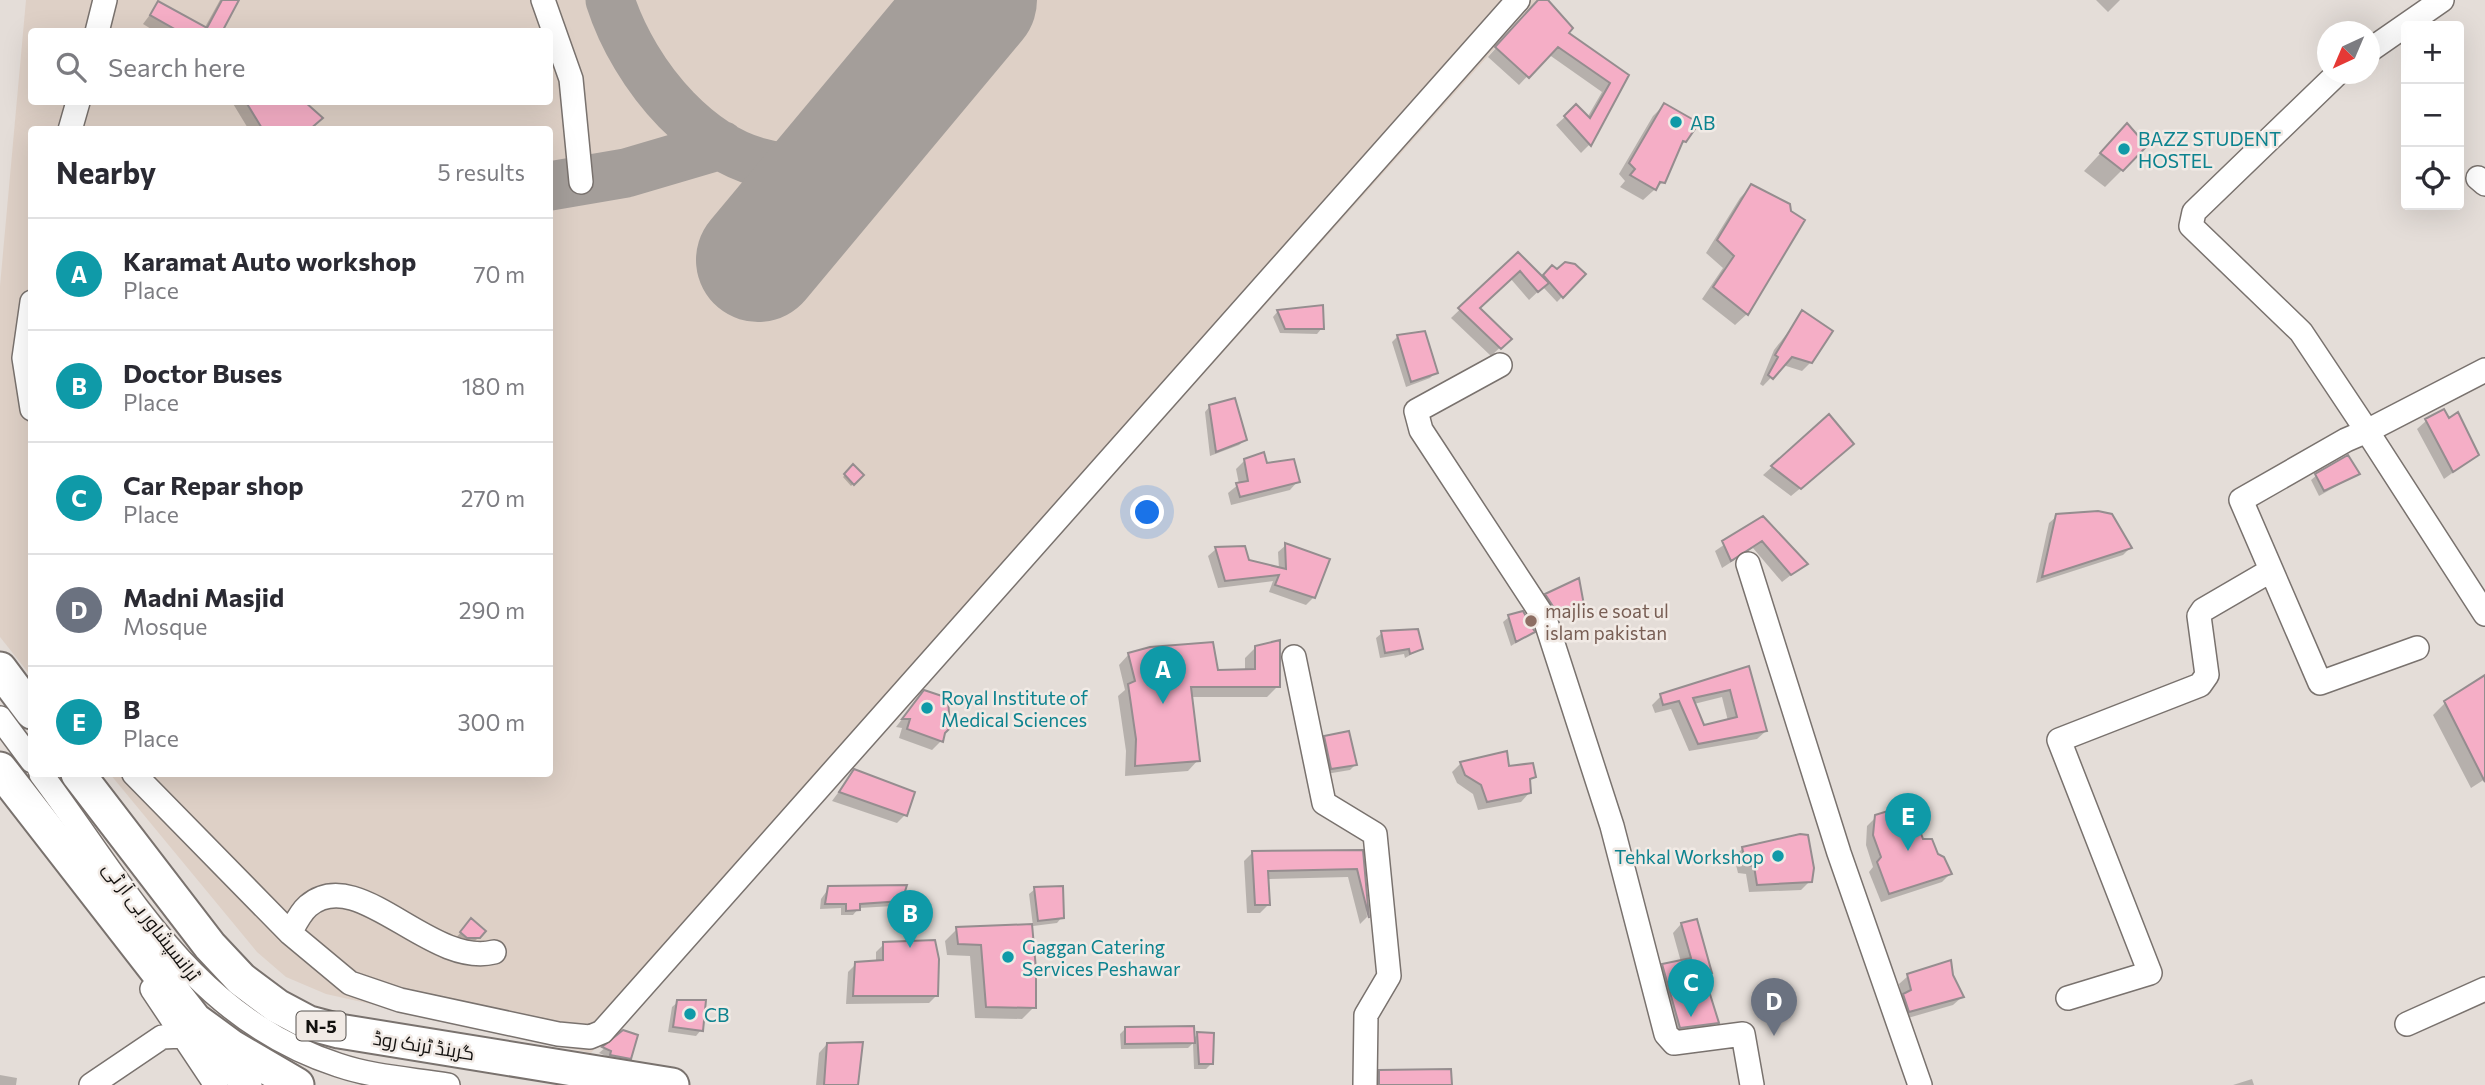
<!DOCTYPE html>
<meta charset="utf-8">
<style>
:root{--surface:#fff;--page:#f7f7f7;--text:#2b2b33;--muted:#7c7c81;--line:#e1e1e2;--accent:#b45309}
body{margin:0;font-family:Commissioner,Cairo,sans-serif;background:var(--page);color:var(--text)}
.controls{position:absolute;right:21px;top:21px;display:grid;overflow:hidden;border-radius:7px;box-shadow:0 7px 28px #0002}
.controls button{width:63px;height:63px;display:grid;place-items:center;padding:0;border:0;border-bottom:2px solid var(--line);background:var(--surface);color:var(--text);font:35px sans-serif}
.compass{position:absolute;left:2317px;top:21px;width:63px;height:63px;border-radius:50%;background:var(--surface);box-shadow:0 7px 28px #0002;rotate:224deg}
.you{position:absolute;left:1148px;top:513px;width:24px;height:24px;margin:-18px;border:5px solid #fff;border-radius:50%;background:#1a73e8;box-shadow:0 0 0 10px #1a73e833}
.badge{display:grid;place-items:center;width:46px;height:46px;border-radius:50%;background:var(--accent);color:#fff;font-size:23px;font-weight:700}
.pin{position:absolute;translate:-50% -58px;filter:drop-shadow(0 2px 4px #0008)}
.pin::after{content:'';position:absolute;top:37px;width:24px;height:21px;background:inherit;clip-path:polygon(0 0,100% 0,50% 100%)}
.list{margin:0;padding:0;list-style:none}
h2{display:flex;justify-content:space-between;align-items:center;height:91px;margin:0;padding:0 28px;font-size:30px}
h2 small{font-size:23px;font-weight:400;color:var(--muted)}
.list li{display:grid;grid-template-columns:46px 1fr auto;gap:21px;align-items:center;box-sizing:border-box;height:112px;padding:0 28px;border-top:2px solid var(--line)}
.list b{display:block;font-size:26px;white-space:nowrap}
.list p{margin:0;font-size:23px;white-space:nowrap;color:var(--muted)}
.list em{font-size:23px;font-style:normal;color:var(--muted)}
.icon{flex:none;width:38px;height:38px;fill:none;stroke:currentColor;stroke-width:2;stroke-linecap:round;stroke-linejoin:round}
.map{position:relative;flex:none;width:2485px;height:1085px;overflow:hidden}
.search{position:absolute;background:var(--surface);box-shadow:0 7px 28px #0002;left:28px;top:28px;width:525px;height:77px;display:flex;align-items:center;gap:18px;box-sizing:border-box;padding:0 24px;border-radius:7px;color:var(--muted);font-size:26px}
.panel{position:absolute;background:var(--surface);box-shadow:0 7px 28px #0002;left:28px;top:126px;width:525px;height:651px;border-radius:7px}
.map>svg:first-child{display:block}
.built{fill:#ded0c6;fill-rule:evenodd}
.shadow{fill:#0003;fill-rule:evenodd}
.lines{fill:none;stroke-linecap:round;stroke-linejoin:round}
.taxiway{stroke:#a49e9a;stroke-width:49}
.runway{stroke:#a49e9a;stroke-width:124}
.building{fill:#f5aec6;stroke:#958d8f;stroke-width:2;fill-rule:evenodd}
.minor-casing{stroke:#79726e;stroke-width:26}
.highway-casing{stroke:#79726e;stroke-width:37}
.minor{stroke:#fff;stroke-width:23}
.highway{stroke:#fff;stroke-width:33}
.culture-dot{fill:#0f9aa8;stroke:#f1eae5;stroke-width:2.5}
.education-dot{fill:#8d6e63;stroke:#f1eae5;stroke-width:2.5}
.labels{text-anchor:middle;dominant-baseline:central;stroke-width:5;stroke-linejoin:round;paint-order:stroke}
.shield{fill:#f1eae5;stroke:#56524f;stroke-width:2}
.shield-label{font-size:18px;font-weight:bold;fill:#13110f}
.culture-label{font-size:19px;fill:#0d838f;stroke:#f1eae5;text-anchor:start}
.education-label{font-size:19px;fill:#785e54;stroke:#f1eae5;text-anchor:start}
.street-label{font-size:19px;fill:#13110f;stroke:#f1eae5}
</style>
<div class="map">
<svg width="2485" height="1085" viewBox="0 0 2485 1085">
<rect width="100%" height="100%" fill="#e4ddd8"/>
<path class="built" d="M26 0H1538L981 623 591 1053 326 994 286 977 257 952 110 774H550V130H32L31 676 0 637V286ZM32 32H550V102H32Z"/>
<path class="shadow" d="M220 0H237L220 32H156L143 24 158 4 204 29Z
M1539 0H1545L1566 33 1627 75 1589 145 1581 153 1556 125 1576 107 1587 118 1602 92 1548 54 1519 85 1488 57Z
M2096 0H2120L2108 12Z
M232 102H302L320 118 308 130H249Z
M1664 105 1685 141 1679 147 1663 182 1643 200 1620 187 1625 181 1619 174 1653 116Z
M2110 143 2122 170 2105 187 2084 171Z
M1751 186 1747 314 1735 325 1702 299 1723 268 1706 253 1740 198Z
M1518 254 1542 278 1553 268 1556 271 1584 274 1557 302 1543 287 1529 300 1510 278 1478 308 1509 339 1491 356 1451 318Z
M1278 311 1322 328 1317 334 1280 333 1273 317Z
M1803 313 1811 362 1802 371 1783 365 1763 386 1760 384 1774 350Z
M1424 333 1436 372 1430 378 1406 387 1392 342 1397 337Z
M1210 406 1245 440 1239 445 1210 456 1205 412Z
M1829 416 1843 453 1791 496 1763 475Z
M2426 421 2477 455 2444 479 2417 429Z
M1245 460 1265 465 1298 481 1290 490 1231 505 1228 493 1239 484 1236 469Z
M853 466 862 475 851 486 843 477Z
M2358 474 2319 496 2311 480 2317 475Z
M2057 516 2130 548 2123 555 2036 583 2049 523Z
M1763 518 1805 564 1782 582 1753 548 1722 568 1715 551Z
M1286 545 1314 597 1306 605 1269 592 1273 581 1218 588 1208 556 1216 549 1279 569 1278 552Z
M1546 595 1582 604 1576 610 1552 619 1541 601Z
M1509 617 1532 632 1511 646 1503 622Z
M1382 633 1421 649 1405 658 1404 654 1380 658 1376 638Z
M1256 647 1278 686 1267 697H1191L1198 760 1188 771 1125 776 1126 751 1118 696 1125 690 1119 665 1129 654 1217 671H1245V658Z
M1747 668 1766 731 1757 739 1689 751 1671 709 1655 713 1652 705 1661 696ZM1722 697 1728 721 1703 728 1694 704Z
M2485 677V779L2471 788 2433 715 2445 703Z
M916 701 941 741 932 750 899 738 902 728 896 727Z
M1325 737 1355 765 1350 770 1326 774 1320 743Z
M1461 763 1507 768 1534 777 1528 782 1529 793 1521 802 1478 810 1473 794 1457 783 1452 772Z
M854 771 905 815 897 823 832 801Z
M1876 817 1922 840 1950 874 1942 882 1881 902 1869 872 1873 867 1866 845 1867 826Z
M1743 848 1810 881 1801 890 1749 892 1746 874 1738 873 1734 857Z
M1253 852H1361L1367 917 1360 924 1348 877 1267 879 1269 904 1260 913H1247L1244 861Z
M829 888 900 900 894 906 859 908 853 915H841V908L820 909 821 899Z
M1035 889 1062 917 1057 923 1033 926 1029 894Z
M1681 924 1710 973 1703 980 1717 1023 1708 1031 1671 1036 1655 975 1663 966 1681 962 1673 933Z
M466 926 479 937 473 943 456 938Z
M1030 926 1034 1007 1022 1019 975 1018 970 956 947 955 945 941 957 929Z
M884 944 936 996 929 1003 846 1004 848 972 856 964 876 963V952Z
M1908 976 1954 984 1962 997 1953 1005 1901 1020 1895 1004 1902 998 1899 984Z
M678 1002 701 1030 696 1036 668 1032 672 1007Z
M1126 1028 1193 1039 1198 1034 1211 1064 1206 1069H1194L1193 1043 1188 1048 1121 1049 1120 1034Z
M623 1032 629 1058 623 1063 605 1061 606 1056 599 1053Z
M827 1044 856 1085H816L819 1053Z
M1380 1072 1450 1085H1368Z
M0 1075 17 1078 16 1085H0Z
M2252 1079 2254 1085H2233Z"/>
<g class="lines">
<path class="taxiway" d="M610 0C634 75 704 162 787 167 797 168 810 169 820 167 828 165 836 159 844 156
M550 186 626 173 721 145"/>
<path class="runway" d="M758 260 975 0"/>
</g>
<path class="building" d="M222 0H239L222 32H180L150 15 158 1 207 28Z
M1538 0H1548L1573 28 1569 33 1629 75 1591 146 1564 116 1576 104 1590 118 1610 83 1558 47 1529 78 1495 47Z
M246 102H305L323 118 309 130H263Z
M1664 103 1699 123 1686 142 1683 141 1665 183 1660 182 1656 190 1630 175 1635 169 1629 163Z
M2127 123 2147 146 2123 171 2100 153Z
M1751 184 1790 204 1791 211 1805 220 1748 315 1713 287 1734 256 1717 240Z
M1518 252 1549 283 1538 292 1520 271 1480 308 1512 339 1501 349 1458 308Z
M1565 262 1575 264 1586 274 1563 298 1543 275 1552 265 1557 269Z
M1323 305 1324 329H1285L1277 310Z
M1802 310 1833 331 1812 363 1792 357 1773 379 1768 375 1778 357 1775 355Z
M1425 331 1438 373 1411 382 1397 335Z
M1235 398 1247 440 1216 452 1209 405Z
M2444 409 2449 418 2458 412 2479 455 2453 472 2425 419Z
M1829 414 1854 444 1801 489 1771 466Z
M1264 452 1267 463 1294 459 1300 482 1240 497 1236 483 1248 481 1244 459Z
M2348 455 2360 474 2324 491 2315 474Z
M853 464 864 475 854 485 844 474Z
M2098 511 2112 514 2132 548 2042 577 2056 514Z
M1763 516 1808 564 1791 575 1762 541 1731 561 1722 541Z
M1285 543 1330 559 1315 598 1275 585 1279 575 1225 581 1215 547 1245 546 1249 560 1286 569Z
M1579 578 1584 605 1558 614 1545 594Z
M1523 611 1535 632 1516 642 1508 615Z
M1418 629 1423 649 1410 654 1409 649 1385 653 1381 631Z
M1280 640V687H1191L1200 761 1135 766 1136 739 1128 684 1135 681 1128 653 1150 647 1213 642 1218 670 1255 669V646Z
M1749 666 1767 731 1698 744 1679 701 1663 705 1660 694ZM1730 690 1737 717 1704 725 1693 698Z
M2485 675V782L2444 701Z
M924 690 948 698 950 728 945 733 943 742 907 729 910 719H902Z
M1349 731 1357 765 1331 769 1324 736Z
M1507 751 1509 766 1533 763 1536 777 1530 779 1531 793 1487 802 1481 785 1465 775 1460 762Z
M854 769 915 792 907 816 839 792Z
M1904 806 1913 811 1923 839H1932L1938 854 1944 857 1952 874 1889 894 1877 862 1881 857 1873 835 1875 815Z
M1800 834 1808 835 1814 868 1812 882 1757 885 1754 866 1746 865 1742 847Z
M1363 850 1369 918 1357 869 1268 871 1270 905H1255L1252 851Z
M907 885 902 901 860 904V910L846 911V904H825L828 886Z
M1063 886 1064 918 1038 921 1034 887Z
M471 918 486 931 480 938H467L460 932Z
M1697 919 1712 973 1704 975 1719 1023 1680 1028 1662 964 1691 958 1681 923Z
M1032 924 1036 969V1008L986 1007 981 945 958 944 956 927Z
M935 940 939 959 938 996H853L855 962 883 960V942Z
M1951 960 1953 975 1964 997 1909 1012 1903 994 1911 990 1907 974Z
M677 1000H706L703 1031 673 1027Z
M1194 1026 1195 1043 1125 1044V1027Z
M623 1030 638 1035 631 1059 610 1055 611 1051 602 1047Z
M1197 1032 1214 1033 1213 1064H1199Z
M863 1042 858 1085H824L827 1043Z
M1451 1069 1452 1085H1379V1070Z"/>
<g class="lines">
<defs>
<path id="minor" d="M543 0 571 79 581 182
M97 32 105 0
M2370 50 2442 0
M2337 74 2194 212 2191 226 2301 332 2367 431 2485 370
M70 130 78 102
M2478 178 2485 184
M32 302 24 358 32 409
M1500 365 1416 411 1421 430 1545 619 1612 826 1666 1034 1674 1043 1743 1034 1752 1085
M1748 564 1839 853 1920 1085
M2417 648 2320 683 2241 500 2346 440 2367 431 2485 614
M1294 657 1324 803 1375 834 1389 976 1366 1015 1365 1085
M0 718 32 761
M41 774C128 890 192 1018 338 1065 373 1077 411 1079 448 1085
M134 774 290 933 350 983 400 1000 558 1034 590 1037 602 1032 1518 0
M290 933C295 924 300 913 308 906 358 863 430 968 494 952
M152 989 216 1085
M2068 998 2150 973 2059 740 2200 685 2207 675 2199 616 2203 610 2270 571
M2407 1024 2485 989
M91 1085 162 1037 184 1036 218 1065 250 1085"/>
<path id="highway" d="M0 669 32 712
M0 769 195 1020 232 1047 297 1085
M78 774 210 946 241 979 277 1006 309 1023 339 1031 672 1085"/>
</defs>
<use href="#minor" class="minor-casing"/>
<use href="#highway" class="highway-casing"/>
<use href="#minor" class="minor"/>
<use href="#highway" class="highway"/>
</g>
<g class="culture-dot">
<circle cx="1676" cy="122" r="7"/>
<circle cx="2124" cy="149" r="7"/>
<circle cx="927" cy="708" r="7"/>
<circle cx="1778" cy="856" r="7"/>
<circle cx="1008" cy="957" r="7"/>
<circle cx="690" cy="1014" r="7"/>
</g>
<circle class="education-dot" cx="1531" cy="621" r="7"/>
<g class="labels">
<rect class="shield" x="296.5" y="1011.5" width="49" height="29" rx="5"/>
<g class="shield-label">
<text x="321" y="1026">N-5</text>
</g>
<g class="culture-label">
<text x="1690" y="122">AB</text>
<text x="2138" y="138">BAZZ STUDENT<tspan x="2138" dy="22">HOSTEL</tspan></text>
<text x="941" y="697">Royal Institute of<tspan x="941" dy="22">Medical Sciences</tspan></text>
<text x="1764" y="856" text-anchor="end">Tehkal Workshop</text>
<text x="1022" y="946">Gaggan Catering<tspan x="1022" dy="22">Services Peshawar</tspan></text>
<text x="704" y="1014">CB</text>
</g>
<g class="education-label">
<text x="1545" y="610">majlis e soat ul<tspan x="1545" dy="22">islam pakistan</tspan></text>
</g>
<g class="street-label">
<text transform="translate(152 921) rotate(52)">ٹرانسپشاور بی آر ٹی</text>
<text transform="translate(424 1045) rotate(9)">گرینڈ ٹرنک روڈ</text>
</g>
</g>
</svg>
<div class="controls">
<button>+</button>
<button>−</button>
<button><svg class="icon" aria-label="locate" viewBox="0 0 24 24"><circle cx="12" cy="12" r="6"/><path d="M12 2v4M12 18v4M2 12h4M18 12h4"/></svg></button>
</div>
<svg class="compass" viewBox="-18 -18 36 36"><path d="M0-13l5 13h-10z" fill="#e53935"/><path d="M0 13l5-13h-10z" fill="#7c7c81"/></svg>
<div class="you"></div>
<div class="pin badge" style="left:1163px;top:704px;background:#0f9aa8">A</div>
<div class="pin badge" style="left:910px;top:948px;background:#0f9aa8">B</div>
<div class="pin badge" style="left:1691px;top:1017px;background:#0f9aa8">C</div>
<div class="pin badge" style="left:1774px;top:1036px;background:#6b7280">D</div>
<div class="pin badge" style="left:1908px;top:851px;background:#0f9aa8">E</div>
<div class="search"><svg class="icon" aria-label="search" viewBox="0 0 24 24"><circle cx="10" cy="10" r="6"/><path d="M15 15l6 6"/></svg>Search here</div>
<section class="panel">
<h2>Nearby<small>5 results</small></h2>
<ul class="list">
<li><span class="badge" style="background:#0f9aa8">A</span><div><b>Karamat Auto workshop</b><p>Place</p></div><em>70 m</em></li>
<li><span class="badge" style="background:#0f9aa8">B</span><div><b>Doctor Buses</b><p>Place</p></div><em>180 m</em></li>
<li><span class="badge" style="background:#0f9aa8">C</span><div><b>Car Repar shop</b><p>Place</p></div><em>270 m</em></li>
<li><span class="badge" style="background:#6b7280">D</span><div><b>Madni Masjid</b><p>Mosque</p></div><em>290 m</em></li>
<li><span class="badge" style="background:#0f9aa8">E</span><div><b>B</b><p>Place</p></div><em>300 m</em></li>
</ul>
</section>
</div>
